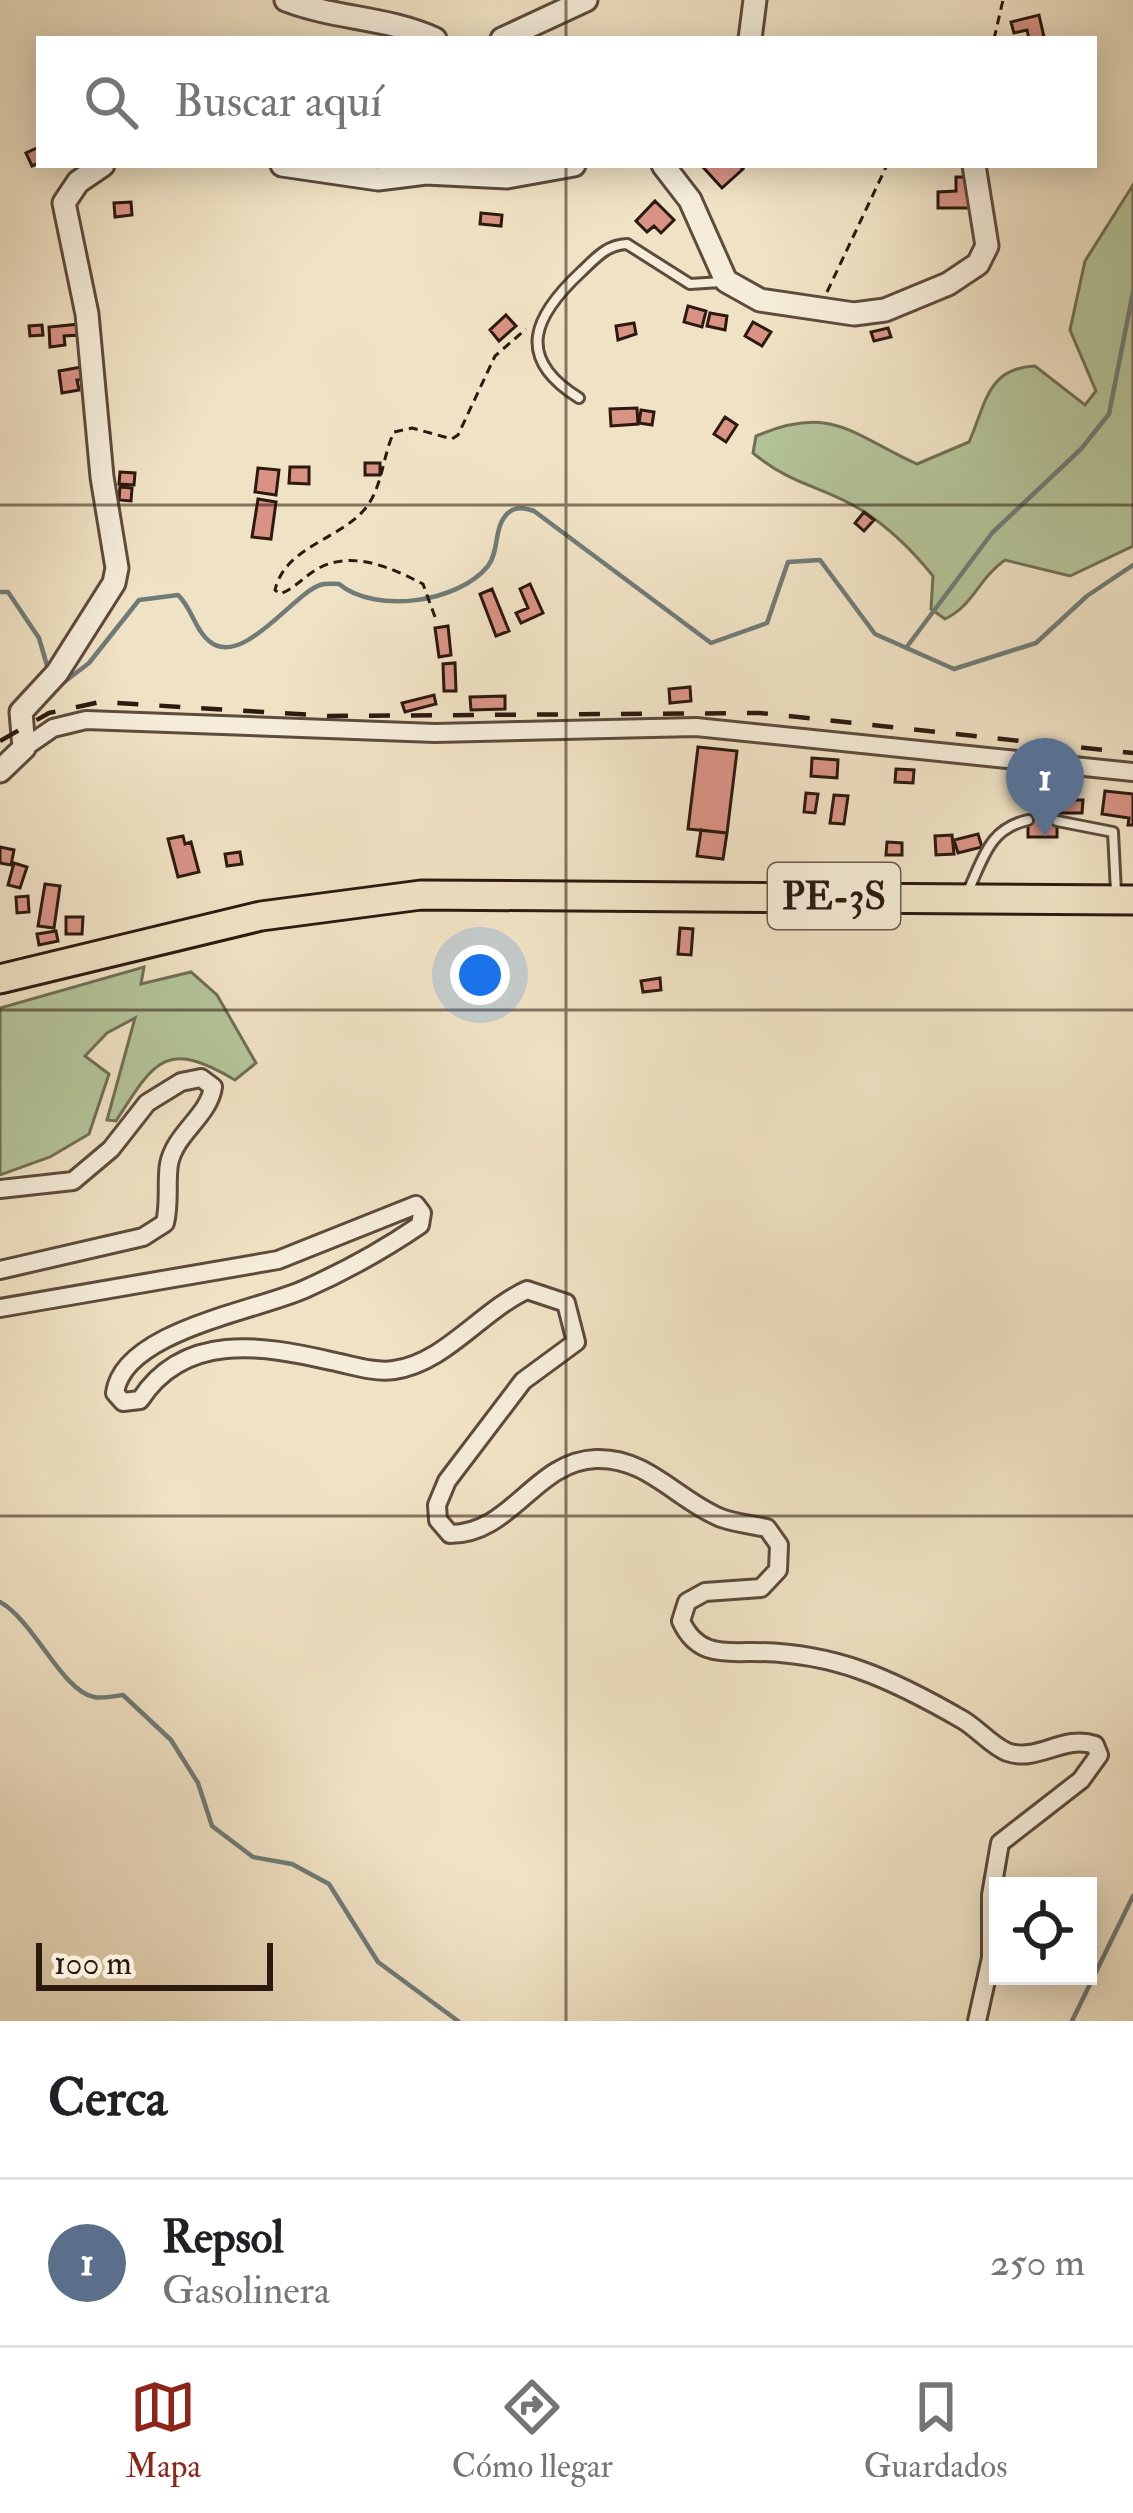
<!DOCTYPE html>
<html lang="es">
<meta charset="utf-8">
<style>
:root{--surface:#fff;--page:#f2f2f2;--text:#202124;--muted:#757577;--line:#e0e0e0;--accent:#8f2418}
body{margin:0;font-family:"IM FELL Double Pica",serif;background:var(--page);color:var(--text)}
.controls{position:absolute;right:36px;bottom:36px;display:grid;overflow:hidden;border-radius:0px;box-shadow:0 6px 30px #0003}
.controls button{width:108px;height:108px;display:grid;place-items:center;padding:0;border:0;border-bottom:3px solid var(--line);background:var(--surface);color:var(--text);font:60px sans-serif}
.scale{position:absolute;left:36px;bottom:30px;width:237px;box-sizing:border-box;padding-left:12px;border:6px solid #2c190f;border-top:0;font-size:33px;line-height:42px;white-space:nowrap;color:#2c190f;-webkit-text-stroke:9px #f5ecd9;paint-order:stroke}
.you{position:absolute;left:480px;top:975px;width:42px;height:42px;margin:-30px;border:9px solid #fff;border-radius:50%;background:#1a73e8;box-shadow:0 0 0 18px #1a73e833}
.badge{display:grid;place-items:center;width:78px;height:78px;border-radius:50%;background:var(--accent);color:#fff;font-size:39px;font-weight:700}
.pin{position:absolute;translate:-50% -99px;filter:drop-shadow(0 3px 6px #0008)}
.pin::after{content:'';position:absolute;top:63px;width:42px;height:36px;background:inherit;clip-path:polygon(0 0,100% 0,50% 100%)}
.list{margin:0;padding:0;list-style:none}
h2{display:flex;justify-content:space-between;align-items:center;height:156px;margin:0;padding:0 48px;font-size:51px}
h2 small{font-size:39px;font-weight:400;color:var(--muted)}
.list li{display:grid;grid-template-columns:78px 1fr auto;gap:36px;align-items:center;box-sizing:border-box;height:168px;padding:0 48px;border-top:3px solid var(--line)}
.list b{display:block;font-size:45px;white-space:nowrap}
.list p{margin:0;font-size:39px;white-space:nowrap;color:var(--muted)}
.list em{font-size:39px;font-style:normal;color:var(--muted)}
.icon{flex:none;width:66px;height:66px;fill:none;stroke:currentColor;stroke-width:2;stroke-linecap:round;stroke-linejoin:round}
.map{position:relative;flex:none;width:1133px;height:2021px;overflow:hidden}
.search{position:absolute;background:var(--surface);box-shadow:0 6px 30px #0003;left:36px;right:36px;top:36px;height:132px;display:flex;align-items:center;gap:30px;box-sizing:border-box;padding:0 42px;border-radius:0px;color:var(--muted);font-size:45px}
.sheet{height:324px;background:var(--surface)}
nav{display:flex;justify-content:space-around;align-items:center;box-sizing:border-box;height:168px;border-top:3px solid var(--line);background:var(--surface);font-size:33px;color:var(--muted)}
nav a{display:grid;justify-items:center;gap:6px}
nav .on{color:var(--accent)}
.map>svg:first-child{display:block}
.green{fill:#b4c499;stroke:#706e54;stroke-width:3}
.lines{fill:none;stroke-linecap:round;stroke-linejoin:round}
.stream{stroke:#707b77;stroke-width:4.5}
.building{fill:#d99385;stroke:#2c190f;stroke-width:3}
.service-casing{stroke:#5d4b3c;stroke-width:14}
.minor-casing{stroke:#5d4b3c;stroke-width:22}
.tertiary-casing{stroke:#5d4b3c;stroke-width:27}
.trunk-casing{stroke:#2c190f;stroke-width:33}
.path{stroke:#2c190f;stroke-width:3;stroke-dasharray:9 6;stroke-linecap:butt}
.service{stroke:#f5ecd9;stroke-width:8}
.minor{stroke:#f5ecd9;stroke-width:16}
.tertiary{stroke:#f5ecd9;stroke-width:21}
.trunk{stroke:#f0e2c4;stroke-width:27}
.rail{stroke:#2c190f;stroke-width:4.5;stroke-dasharray:21 21;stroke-linecap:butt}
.grid{fill:none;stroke:#2c190f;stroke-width:3;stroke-opacity:0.55}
.labels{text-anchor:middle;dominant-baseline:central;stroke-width:12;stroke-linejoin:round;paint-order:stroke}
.shield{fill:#f5ecd9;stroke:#68584c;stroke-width:3}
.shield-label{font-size:39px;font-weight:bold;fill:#2c190f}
</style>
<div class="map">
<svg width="1133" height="2021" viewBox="0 0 1133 2021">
<rect width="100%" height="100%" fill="#f0e2c4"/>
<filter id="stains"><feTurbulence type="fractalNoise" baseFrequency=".00167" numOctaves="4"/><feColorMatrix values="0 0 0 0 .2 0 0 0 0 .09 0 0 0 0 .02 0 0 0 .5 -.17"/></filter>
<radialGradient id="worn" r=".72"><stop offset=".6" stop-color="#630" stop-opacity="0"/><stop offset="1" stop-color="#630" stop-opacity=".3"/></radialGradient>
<path class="green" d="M1133 185V546L1070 576 1005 560C978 579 974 605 945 619L931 609 933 576C912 550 891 529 863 511 824 486 794 487 753 453L756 436C832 404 851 434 917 464L969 442C986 404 987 368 1035 366L1085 405 1096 391 1070 330 1085 261Z
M144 967 141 984 191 972 217 995 256 1063 235 1080C166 1039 155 1060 116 1121L107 1120 135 1018 107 1033 85 1056 109 1074 89 1134 50 1157 0 1175V1008Z"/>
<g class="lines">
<path class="stream" d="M0 592H8L39 638 48 669
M906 648 992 533 1081 449 1109 414 1133 292
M59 686 89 663 139 600 178 595C192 608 195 630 209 641 242 669 293 594 320 585 326 583 332 584 339 584 375 614 458 603 488 566 500 550 493 527 508 513 516 506 525 508 534 511L711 643 767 623 788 562 820 560 875 634 954 669 1036 643 1087 596 1133 565
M0 1602C34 1621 62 1691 94 1697 102 1699 115 1696 123 1695L171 1740 198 1783 212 1826 253 1857 292 1864 329 1884 378 1962 458 2021
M1072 2021 1133 1896"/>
</g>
<path class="building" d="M1039 15 1044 37 1029 39 1027 30 1014 33 1011 22Z
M39 147V163L32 166 26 153Z
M701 165H739L743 169 722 188Z
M956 177H970V208H938V192L956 191Z
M655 201 674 220 661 233 654 226 647 232 636 221Z
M131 202 132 215 115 217 114 203Z
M481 213 502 215 501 226 480 224Z
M688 306 706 311 702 327 684 322Z
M710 313 727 316 725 330 707 326Z
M506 315 516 326 499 341 490 330Z
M753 322 771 332 762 346 745 336Z
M634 323 636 334 618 340 616 326Z
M80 324 81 335 64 336 65 345 50 347 49 327Z
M42 325 43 335 30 336 29 326Z
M888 328 891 337 874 341 871 332Z
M87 366 89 379 77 380 79 390 62 393 59 371Z
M637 408 638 424 611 426 610 409Z
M641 410 654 412 652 425 639 423Z
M725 417 737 425 726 442 714 434Z
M365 463H380V475H365Z
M290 467H309V484L289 483Z
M258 468 279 470 276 495 255 492Z
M120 472 135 473 134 485 119 484Z
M120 487 132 488 131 501 119 500Z
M258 499 276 502 271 539 252 537Z
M864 512 874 520 864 531 855 523Z
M530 584 543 613 521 623 516 613 528 608 520 589Z
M492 589 509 631 496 636 480 594Z
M448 626 451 655 439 657 435 628Z
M455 663 456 691H444L443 664Z
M690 687 691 701 670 703 669 689Z
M434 695 436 704 405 712 402 703Z
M505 696V709L471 710 470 697Z
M698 747 737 751 727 833 688 829Z
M812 758 838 760 837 778 811 776Z
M896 769 914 770 913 783 895 782Z
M1105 791 1133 794V825H1128L1129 818 1102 814Z
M806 793 818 794 815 813 804 812Z
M834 795 848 796 844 824 830 823Z
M1043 800H1083L1082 813H1056V807L1043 806Z
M1028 817H1057V837H1028Z
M701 830 727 833 723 859 697 856Z
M978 834 982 847 958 853 954 840Z
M952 835 954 854 936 855 935 836Z
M183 836 185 844 191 842 199 872 178 877 168 839Z
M887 842 902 843V855H886Z
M0 847 14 850 11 865 0 863Z
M240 852 242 864 227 866 225 854Z
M14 863 27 867 20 888 8 885Z
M45 884 60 886 54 928 38 926Z
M28 896 29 912 17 913 16 897Z
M66 917H83L82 934H66Z
M680 928 693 929 691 955 678 954Z
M56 931 58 941 39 945 37 934Z
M660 978 661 990 643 992 641 981Z"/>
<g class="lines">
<defs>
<path id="service" d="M579 398C513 357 535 315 581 272 596 258 606 245 627 244L690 284 721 282
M1057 821 1113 832 1116 892
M968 891C984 857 989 829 1028 820"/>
<path id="minor" d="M24 748 53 728 86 720 435 733 696 727 1133 772
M0 1189 73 1181 111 1149 147 1103 181 1082 201 1078 213 1087C209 1116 175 1133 169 1164 166 1183 170 1202 165 1223L143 1237 0 1270
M0 1308 278 1260 416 1205 422 1213 420 1225C385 1249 343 1272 305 1289 256 1311 123 1331 115 1393L123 1402 140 1400C184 1332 262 1345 331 1361 351 1365 374 1373 394 1370 445 1363 481 1311 527 1290L566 1303 576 1342 523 1381 447 1481 437 1505 438 1520 450 1534C512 1534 535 1461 596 1459 647 1457 677 1500 721 1518 735 1523 752 1525 767 1528L779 1545 778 1570 761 1588 705 1592 687 1602 681 1621C695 1652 717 1653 748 1652 833 1651 892 1679 963 1720 978 1729 992 1746 1007 1752 1038 1763 1063 1734 1095 1745L1099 1755 1081 1780 1000 1843 991 1895V1958L977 2021"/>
<path id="tertiary" d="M286 0C335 19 387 17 435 39
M502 39 586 0
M750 39 755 0
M282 165 378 179 426 173 507 177 574 165
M663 165 690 200 726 281 760 300 854 314 885 310 948 284 978 264 987 246 974 165
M0 771 24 748 21 712 57 673 114 583 117 568 102 477 87 314 64 203 78 182 103 165"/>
<path id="trunk" d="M0 979 261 916 421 895 1133 900"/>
</defs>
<use href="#service" class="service-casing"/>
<use href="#minor" class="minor-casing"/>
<use href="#tertiary" class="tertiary-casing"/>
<use href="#trunk" class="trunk-casing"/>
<path class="path" d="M994 39 1003 0
M827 292 887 165
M435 617 423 584C392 568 355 551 321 567 306 574 296 588 280 594L275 590C285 547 338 540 364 510 383 488 382 457 394 432L412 428 452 439 458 435 495 356 526 329"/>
<use href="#service" class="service"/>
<use href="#minor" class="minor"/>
<use href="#tertiary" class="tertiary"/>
<use href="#trunk" class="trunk"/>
<path class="rail" d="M0 741 49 713 100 702 329 716 760 713 1133 753"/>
</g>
<path class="grid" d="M566 0V39M566 165V2021M0 505H1133M0 1010H1133M0 1516H1133"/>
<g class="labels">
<rect class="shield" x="768" y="863" width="132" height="66" rx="9"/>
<g class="shield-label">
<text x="834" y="896">PE-3S</text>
</g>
</g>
<rect width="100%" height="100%" filter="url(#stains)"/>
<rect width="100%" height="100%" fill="url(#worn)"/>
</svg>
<div class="controls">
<button><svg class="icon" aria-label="locate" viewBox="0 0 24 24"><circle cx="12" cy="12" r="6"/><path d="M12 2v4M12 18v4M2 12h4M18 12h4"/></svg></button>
</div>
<div class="scale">100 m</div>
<div class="you"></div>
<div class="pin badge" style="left:1045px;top:837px;background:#5c6f8a">1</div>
<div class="search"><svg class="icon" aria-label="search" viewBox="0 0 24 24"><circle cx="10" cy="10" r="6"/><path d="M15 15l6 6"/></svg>Buscar aquí</div>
</div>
<section class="sheet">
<h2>Cerca<small></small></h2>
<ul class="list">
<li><span class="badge" style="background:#5c6f8a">1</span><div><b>Repsol</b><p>Gasolinera</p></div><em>250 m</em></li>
</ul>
</section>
<nav>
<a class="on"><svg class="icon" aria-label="map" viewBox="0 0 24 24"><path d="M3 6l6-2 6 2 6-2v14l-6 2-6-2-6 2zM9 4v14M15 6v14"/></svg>Mapa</a>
<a><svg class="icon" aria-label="directions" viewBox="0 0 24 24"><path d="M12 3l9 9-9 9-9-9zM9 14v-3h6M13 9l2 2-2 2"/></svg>Cómo llegar</a>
<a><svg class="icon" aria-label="saved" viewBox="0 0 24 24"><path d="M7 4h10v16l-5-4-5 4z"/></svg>Guardados</a>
</nav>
